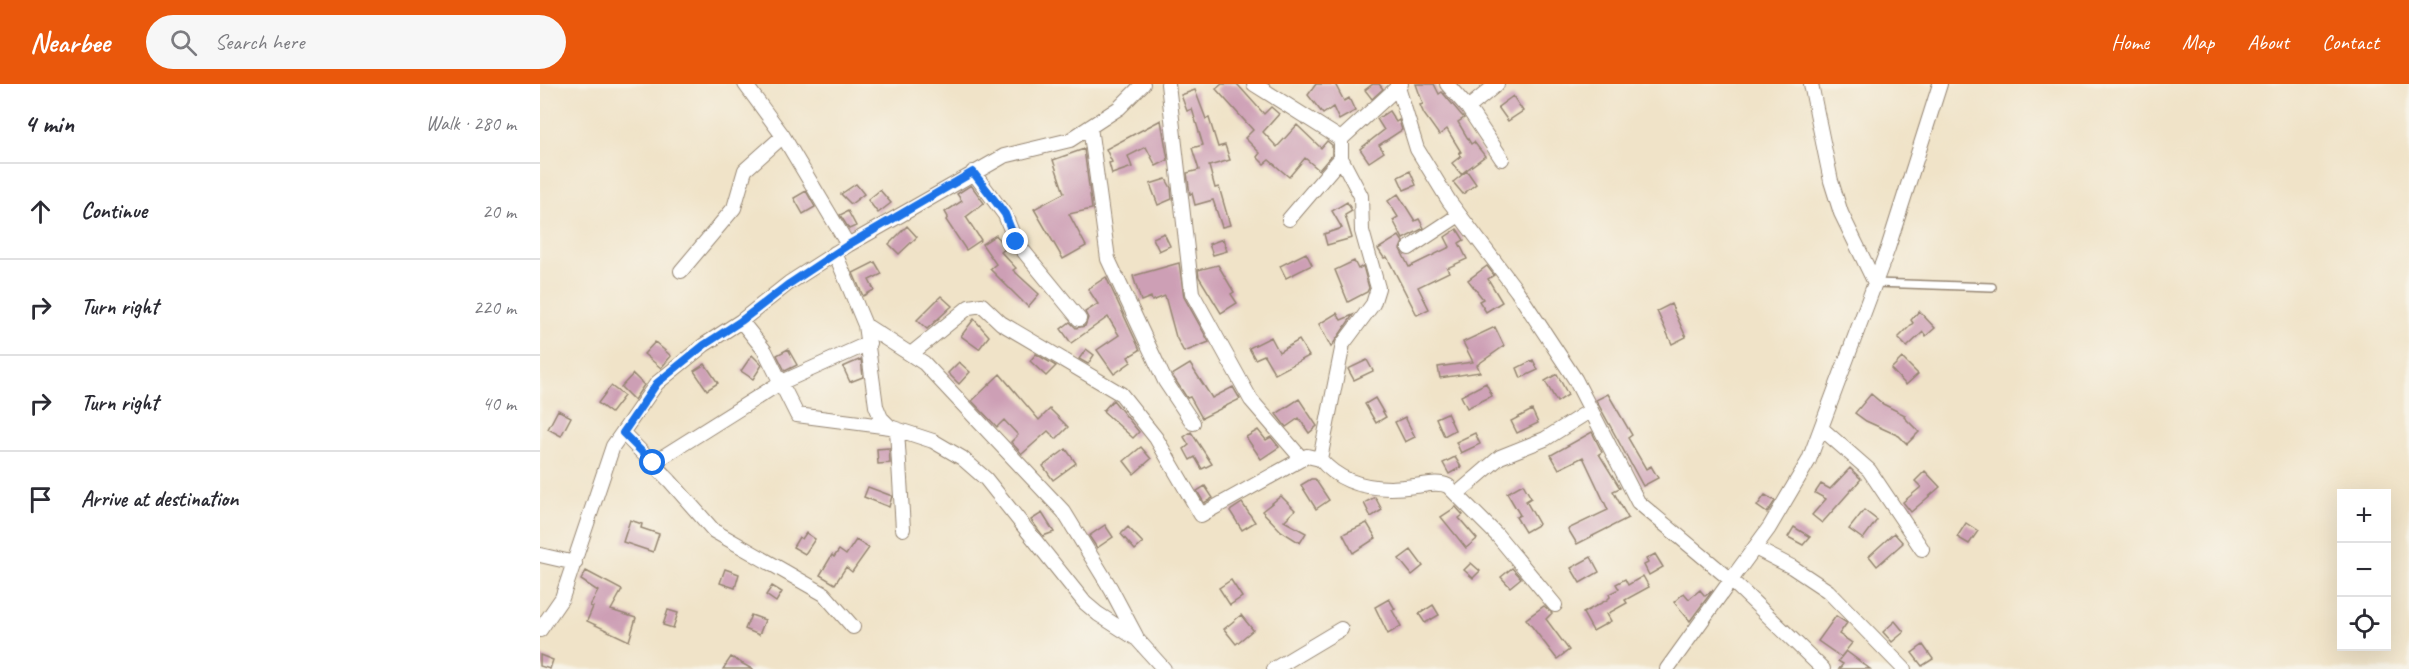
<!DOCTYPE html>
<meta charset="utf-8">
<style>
:root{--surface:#fff;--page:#f7f7f7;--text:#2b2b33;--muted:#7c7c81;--line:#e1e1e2;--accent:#ea580c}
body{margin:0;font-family:Caveat,sans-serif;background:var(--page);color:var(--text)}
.controls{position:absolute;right:18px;bottom:18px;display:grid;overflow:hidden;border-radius:0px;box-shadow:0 6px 24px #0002}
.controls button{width:54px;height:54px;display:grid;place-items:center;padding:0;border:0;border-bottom:2px solid var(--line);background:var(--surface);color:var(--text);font:30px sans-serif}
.stop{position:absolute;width:18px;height:18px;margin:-14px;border:4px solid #1a73e8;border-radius:50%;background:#fff}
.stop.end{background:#1a73e8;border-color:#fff;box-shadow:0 2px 6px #0008}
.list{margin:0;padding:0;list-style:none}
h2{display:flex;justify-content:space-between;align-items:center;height:78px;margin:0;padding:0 24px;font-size:26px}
h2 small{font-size:20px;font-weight:400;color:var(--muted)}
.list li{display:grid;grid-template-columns:39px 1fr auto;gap:18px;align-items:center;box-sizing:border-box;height:96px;padding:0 24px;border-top:2px solid var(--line)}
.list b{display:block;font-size:22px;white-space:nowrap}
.list em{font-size:20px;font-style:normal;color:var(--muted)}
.icon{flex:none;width:33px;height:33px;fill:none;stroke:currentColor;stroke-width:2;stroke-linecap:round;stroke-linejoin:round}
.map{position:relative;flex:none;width:1869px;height:585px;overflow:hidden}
header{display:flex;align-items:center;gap:36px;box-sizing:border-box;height:84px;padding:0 30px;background:var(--accent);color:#fff}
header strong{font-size:28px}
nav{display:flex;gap:33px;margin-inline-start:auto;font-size:21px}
.search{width:420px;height:54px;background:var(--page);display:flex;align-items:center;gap:15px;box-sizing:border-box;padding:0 21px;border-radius:33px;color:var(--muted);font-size:22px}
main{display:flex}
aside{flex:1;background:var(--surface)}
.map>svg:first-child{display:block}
.building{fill:#cd9fb5}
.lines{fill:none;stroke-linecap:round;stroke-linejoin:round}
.service-casing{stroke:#968673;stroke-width:10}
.minor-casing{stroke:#968673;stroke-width:16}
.service{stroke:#fff;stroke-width:7}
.minor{stroke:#fff;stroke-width:14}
.route{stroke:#1a73e8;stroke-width:8}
</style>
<header>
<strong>Nearbee</strong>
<div class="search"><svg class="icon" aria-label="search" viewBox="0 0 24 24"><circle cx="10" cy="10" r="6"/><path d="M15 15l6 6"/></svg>Search here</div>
<nav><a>Home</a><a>Map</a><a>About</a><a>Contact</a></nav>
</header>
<main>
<aside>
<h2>4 min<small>Walk · 280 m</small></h2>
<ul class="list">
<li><svg class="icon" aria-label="ahead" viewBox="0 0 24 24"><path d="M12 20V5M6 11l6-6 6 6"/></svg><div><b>Continue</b></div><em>20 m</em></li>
<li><svg class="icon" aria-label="right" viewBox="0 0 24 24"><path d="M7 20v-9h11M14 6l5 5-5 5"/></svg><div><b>Turn right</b></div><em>220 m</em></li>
<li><svg class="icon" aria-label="right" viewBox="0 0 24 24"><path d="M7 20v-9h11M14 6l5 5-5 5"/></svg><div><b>Turn right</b></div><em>40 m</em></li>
<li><svg class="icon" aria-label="arrive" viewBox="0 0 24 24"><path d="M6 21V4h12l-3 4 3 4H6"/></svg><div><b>Arrive at destination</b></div></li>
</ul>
</aside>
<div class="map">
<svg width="1869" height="585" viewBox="0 0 1869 585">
<rect width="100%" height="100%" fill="#f7f3e8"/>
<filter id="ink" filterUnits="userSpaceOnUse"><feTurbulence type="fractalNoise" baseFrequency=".0167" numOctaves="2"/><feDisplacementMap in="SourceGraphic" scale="12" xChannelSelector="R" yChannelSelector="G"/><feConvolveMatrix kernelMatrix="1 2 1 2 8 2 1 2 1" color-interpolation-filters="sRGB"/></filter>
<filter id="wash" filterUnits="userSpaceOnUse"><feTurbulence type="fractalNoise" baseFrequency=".008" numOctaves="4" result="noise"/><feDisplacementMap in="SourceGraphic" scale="24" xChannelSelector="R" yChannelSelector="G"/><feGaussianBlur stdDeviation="1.35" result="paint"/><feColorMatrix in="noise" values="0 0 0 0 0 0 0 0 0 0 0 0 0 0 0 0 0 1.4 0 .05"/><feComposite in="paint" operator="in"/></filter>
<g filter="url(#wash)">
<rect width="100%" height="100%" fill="#f0e3c8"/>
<g id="blocks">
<path class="building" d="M682 0H697L724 30 731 23 739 30 723 48 737 63 757 41 781 64 787 57 792 61V71L779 86 765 74 749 93 729 76 724 80 717 73 720 69 705 54 713 46 676 5Z
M776 0H795L804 17 809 14 815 27 799 36 793 23 783 30 768 11Z
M833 0H839L843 5 832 15 825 6Z
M876 0H894L899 10 902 8 924 34 918 38 931 60 934 58 945 72 921 90 912 79 921 72 919 69 921 68 907 45 899 51 884 30 880 21 883 20Z
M655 6 666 35 669 34 678 63 685 61 690 76 669 82 675 104 679 103 690 141 682 143 673 116 655 121 652 109 650 110 647 89 659 86 652 64 663 61 652 25 647 27 641 11Z
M973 12 983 27 968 37 958 23Z
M849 27 856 38 859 36 862 46 839 61 844 68 829 78 820 65 844 46 837 35Z
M621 36 628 76 616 82 606 63 588 72 592 83 572 90 569 79 572 78 566 65Z
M544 65 552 125 529 130 546 162 523 175 494 125 524 109 513 76Z
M870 87 876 101 864 106 858 93Z
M927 87 936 100 923 110 913 98Z
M626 95 631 104 632 115 618 121 610 100Z
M316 100 324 110 311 120 301 110Z
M431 101 444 119 426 133 441 156 426 166 406 136 408 133 405 128 422 117 417 110Z
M340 106 351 119 338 129 328 116Z
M266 107 275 123 263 130 254 114Z
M858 110 875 137 879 135 884 144 863 155 853 136 858 133 848 117Z
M807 118 812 127 805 131 812 154 787 161 784 150 802 144 792 127Z
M308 127 316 142 309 145 300 131Z
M367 142 377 153 359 170 349 160Z
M917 145 924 156 919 159 927 175 907 184 909 188 878 203 889 225 877 231 847 173 844 174 838 165 859 152 863 158 860 165 869 183 910 163 905 153Z
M624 149 630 162 619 167 613 154Z
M456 151 465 165 461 168 476 184 473 186 499 210 488 223 450 185 456 180 442 160Z
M683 155 687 167 673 171 669 160Z
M766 169 772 181 746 194 740 182Z
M814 177 818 185 823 182 829 204 827 208 808 218 795 186Z
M335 178 342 190 329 196 334 206 323 212 313 189Z
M639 179 644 213 669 258 644 268 636 253 625 212 612 217 611 213 601 217 593 192Z
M678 181 694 208 691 210 697 219 681 229 659 193 658 186Z
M947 182 954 191 948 195 962 218 946 228 939 217 943 215 928 196Z
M566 193 600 266 588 273 591 278 574 290 557 266 579 251 568 233 531 259 521 245 530 238 536 244 545 242 548 234 545 228 558 220 548 205Z
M401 212 412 222 387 245 377 236Z
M1131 220 1146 253 1132 260 1117 227Z
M1379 227 1395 244 1386 252 1383 248 1367 263 1358 254 1373 239 1371 236Z
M797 229 801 236 813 231 791 263 779 240Z
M434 235 449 252 439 265 421 252Z
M955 243 964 262 937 281 940 288 900 294 898 283 933 278 923 258Z
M731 253 739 268 759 256 769 272 735 290 724 271 715 275 709 264Z
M115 258 131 272 121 284 104 270Z
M248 265 257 281 245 287 237 271Z
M546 265 554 271 548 280 539 275Z
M496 270 516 282 506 292 490 277Z
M212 271 222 281 213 295 201 287Z
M1362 274 1378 290 1366 301 1351 285Z
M321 275 323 293 310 298 303 283Z
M827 276 833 287 814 296 808 285Z
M993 276 998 286 981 294 977 284Z
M419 278 430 288 419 300 408 289Z
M165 280 178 299 167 306 154 287Z
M650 280 672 314 693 303 700 315 662 334 650 313 647 314 632 291Z
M93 290 104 301 94 316 81 303Z
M460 290 499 336 510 325 528 343 516 355 508 347 482 370 471 358 478 351 464 336 457 343 432 317Z
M1017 290 1028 311 1017 318 1005 297Z
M946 299 952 312 927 324 921 312Z
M71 302 84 312 71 329 58 319Z
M1068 310 1092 351 1088 354 1106 385 1111 382 1118 394 1103 402 1056 316Z
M1331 310 1343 320 1365 331 1364 333 1379 348 1367 360 1359 352 1326 337 1315 329Z
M835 314 846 333 836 339 825 320Z
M759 315 777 342 769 349 759 334 746 343 736 330Z
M573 316 599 348 593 354 563 327Z
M18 326 31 333 21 352 8 345Z
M992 326 998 339 977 349 971 337Z
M907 329 915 346 904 352 896 334Z
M865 333 875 353 865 358 855 338Z
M718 346 726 356 731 353 739 363 721 375 706 353Z
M651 348 672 380 662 385 655 373 650 376 644 365 649 361 644 353Z
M1052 348 1062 368 1059 370 1080 404 1073 407 1088 434 1037 460 1028 445 1068 426 1043 373 1019 385 1011 371Z
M935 349 940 360 921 369 916 358Z
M601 363 611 375 594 390 584 377Z
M349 364 350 379 338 380 337 365Z
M526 365 536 379 513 396 503 382Z
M915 373 921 383 909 390 903 379Z
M1310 384 1321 395 1282 439 1272 431 1286 415 1275 409 1281 400 1290 405Z
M1385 387 1400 403 1371 428 1363 418 1381 403 1375 397Z
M771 395H775L789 416 776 425 761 401Z
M983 400 991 414 986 417 999 440 985 448 976 433 980 431 967 409Z
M665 402 673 414 664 419 657 407Z
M328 403 352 412 349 423 324 413Z
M1225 411 1235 417 1227 429 1217 422Z
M741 412 755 426 744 437 766 449 760 459 741 447 722 427Z
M835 413 842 426 831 433 824 419Z
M702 419 715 438 702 446 690 427Z
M916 423 923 431 919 434 937 455 926 464 901 433Z
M1324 426 1337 436 1323 455 1309 445Z
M502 429 514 448 503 452 491 436Z
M90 436 102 440 101 444 119 450 113 468 83 458Z
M827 439 836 454 813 469 803 450Z
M1426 439 1438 447 1429 460 1417 453Z
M565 441 573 453 557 464 549 452Z
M588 443 603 459 595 466 581 450Z
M1254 443 1270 453 1263 461 1248 453Z
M266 449 275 455 265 470 253 463 259 453 262 455Z
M1354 449 1363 459 1337 482 1329 472Z
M316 456 329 464 312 488 306 483 295 500 280 491 292 471 294 473 299 466 306 471Z
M871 466 883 482 872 491 859 475Z
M1115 470 1123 483 1109 491 1104 481 1108 479 1106 475Z
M1051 473 1059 488 1040 499 1031 484Z
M931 479 940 487 933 494 924 486Z
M972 484 981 494 970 503 961 493Z
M185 485 199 490 195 504 180 499Z
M46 487 82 506 71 526 96 534 89 557 47 537 53 523 50 522 58 507 41 496Z
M1103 492 1109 503 1085 516 1087 519 1067 530 1071 537 1053 547 1043 529 1067 516 1070 513 1069 510 1079 505 1076 500 1085 495 1088 501Z
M691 496 702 513 690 521 679 504Z
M232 502 242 508 236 518 226 511Z
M1160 506 1165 512 1173 506 1150 537 1134 518 1144 509 1149 515Z
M849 515 855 525 852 526 861 542 848 550 835 523Z
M893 521 899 531 885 539 879 530Z
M1004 522 1012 529 1006 535 1029 566 1017 575 986 535Z
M128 526 138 529 133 544 123 541Z
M211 531 225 536 219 551 205 545Z
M701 531 713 546 696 560 684 545Z
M1296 532 1307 539 1299 550 1312 559 1301 573 1278 557Z
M1355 537 1364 548 1352 558 1343 548Z
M1383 561 1393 575 1382 582 1372 569Z
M1306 567 1330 585H1299L1303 580 1298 577Z
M0 571 13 576 10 585 0 582Z
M191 573 212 585H183Z"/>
</g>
</g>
<g filter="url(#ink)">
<use href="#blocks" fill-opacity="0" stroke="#968673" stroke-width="1.5"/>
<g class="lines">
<defs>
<path id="service" d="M1335 199 1452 203"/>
<path id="minor" d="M205 0 243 52 308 161
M628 0 652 209 711 316 762 375
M714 0 801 55 861 0
M857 0 877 65 909 117 977 207 1035 295 1098 418 1191 496 1127 585
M907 0 928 24 962 75
M1271 0 1291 97 1301 129 1335 199
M928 24 957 0
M550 43 568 175 625 297 653 339
M801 55V74L821 112 822 147 838 204 833 220 803 260 780 375C804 404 840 407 875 402 885 401 898 397 908 402L957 451 1015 521
M433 88 465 131 476 158 539 235
M749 135 801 74
M869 164 919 131
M295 169 325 241 336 322 341 334 350 343 393 357 422 374 446 395 545 519 558 530 597 555 624 585
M141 187 194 124 205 86 243 52
M201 237 225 267 257 331 350 343
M325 241 384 279 524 428 571 505 596 552
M371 270 429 223 442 221 461 239 581 310 616 354 661 431 767 372 780 375
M1281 344 1329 386 1382 465
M357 346 363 445
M83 349 130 397 174 447 284 510 313 543
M113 379 240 299 329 259
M917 410 960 373 1005 355 1051 326
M1215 464 1252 483 1288 507 1364 585
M0 471 35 479
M0 546 22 514 73 362 117 299 164 261 201 237 249 199 308 161 464 72 530 56 579 24 603 0
M734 585 801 545
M1283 585 1191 496 1229 444 1269 376 1348 164 1400 0"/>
</defs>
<use href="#service" class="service-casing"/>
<use href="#minor" class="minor-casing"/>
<use href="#service" class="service"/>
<use href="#minor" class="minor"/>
</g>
</g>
<g class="lines" filter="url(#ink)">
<path class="route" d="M113 379 83 349 117 299 164 261 201 237 249 200 308 161 433 88 465 130 476 158"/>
</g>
</svg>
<div class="controls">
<button>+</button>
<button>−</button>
<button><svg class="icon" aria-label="locate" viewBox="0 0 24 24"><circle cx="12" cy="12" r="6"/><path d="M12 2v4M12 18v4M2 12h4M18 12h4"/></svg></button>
</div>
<div class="stop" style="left:113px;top:379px"></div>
<div class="stop end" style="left:476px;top:158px"></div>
</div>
</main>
